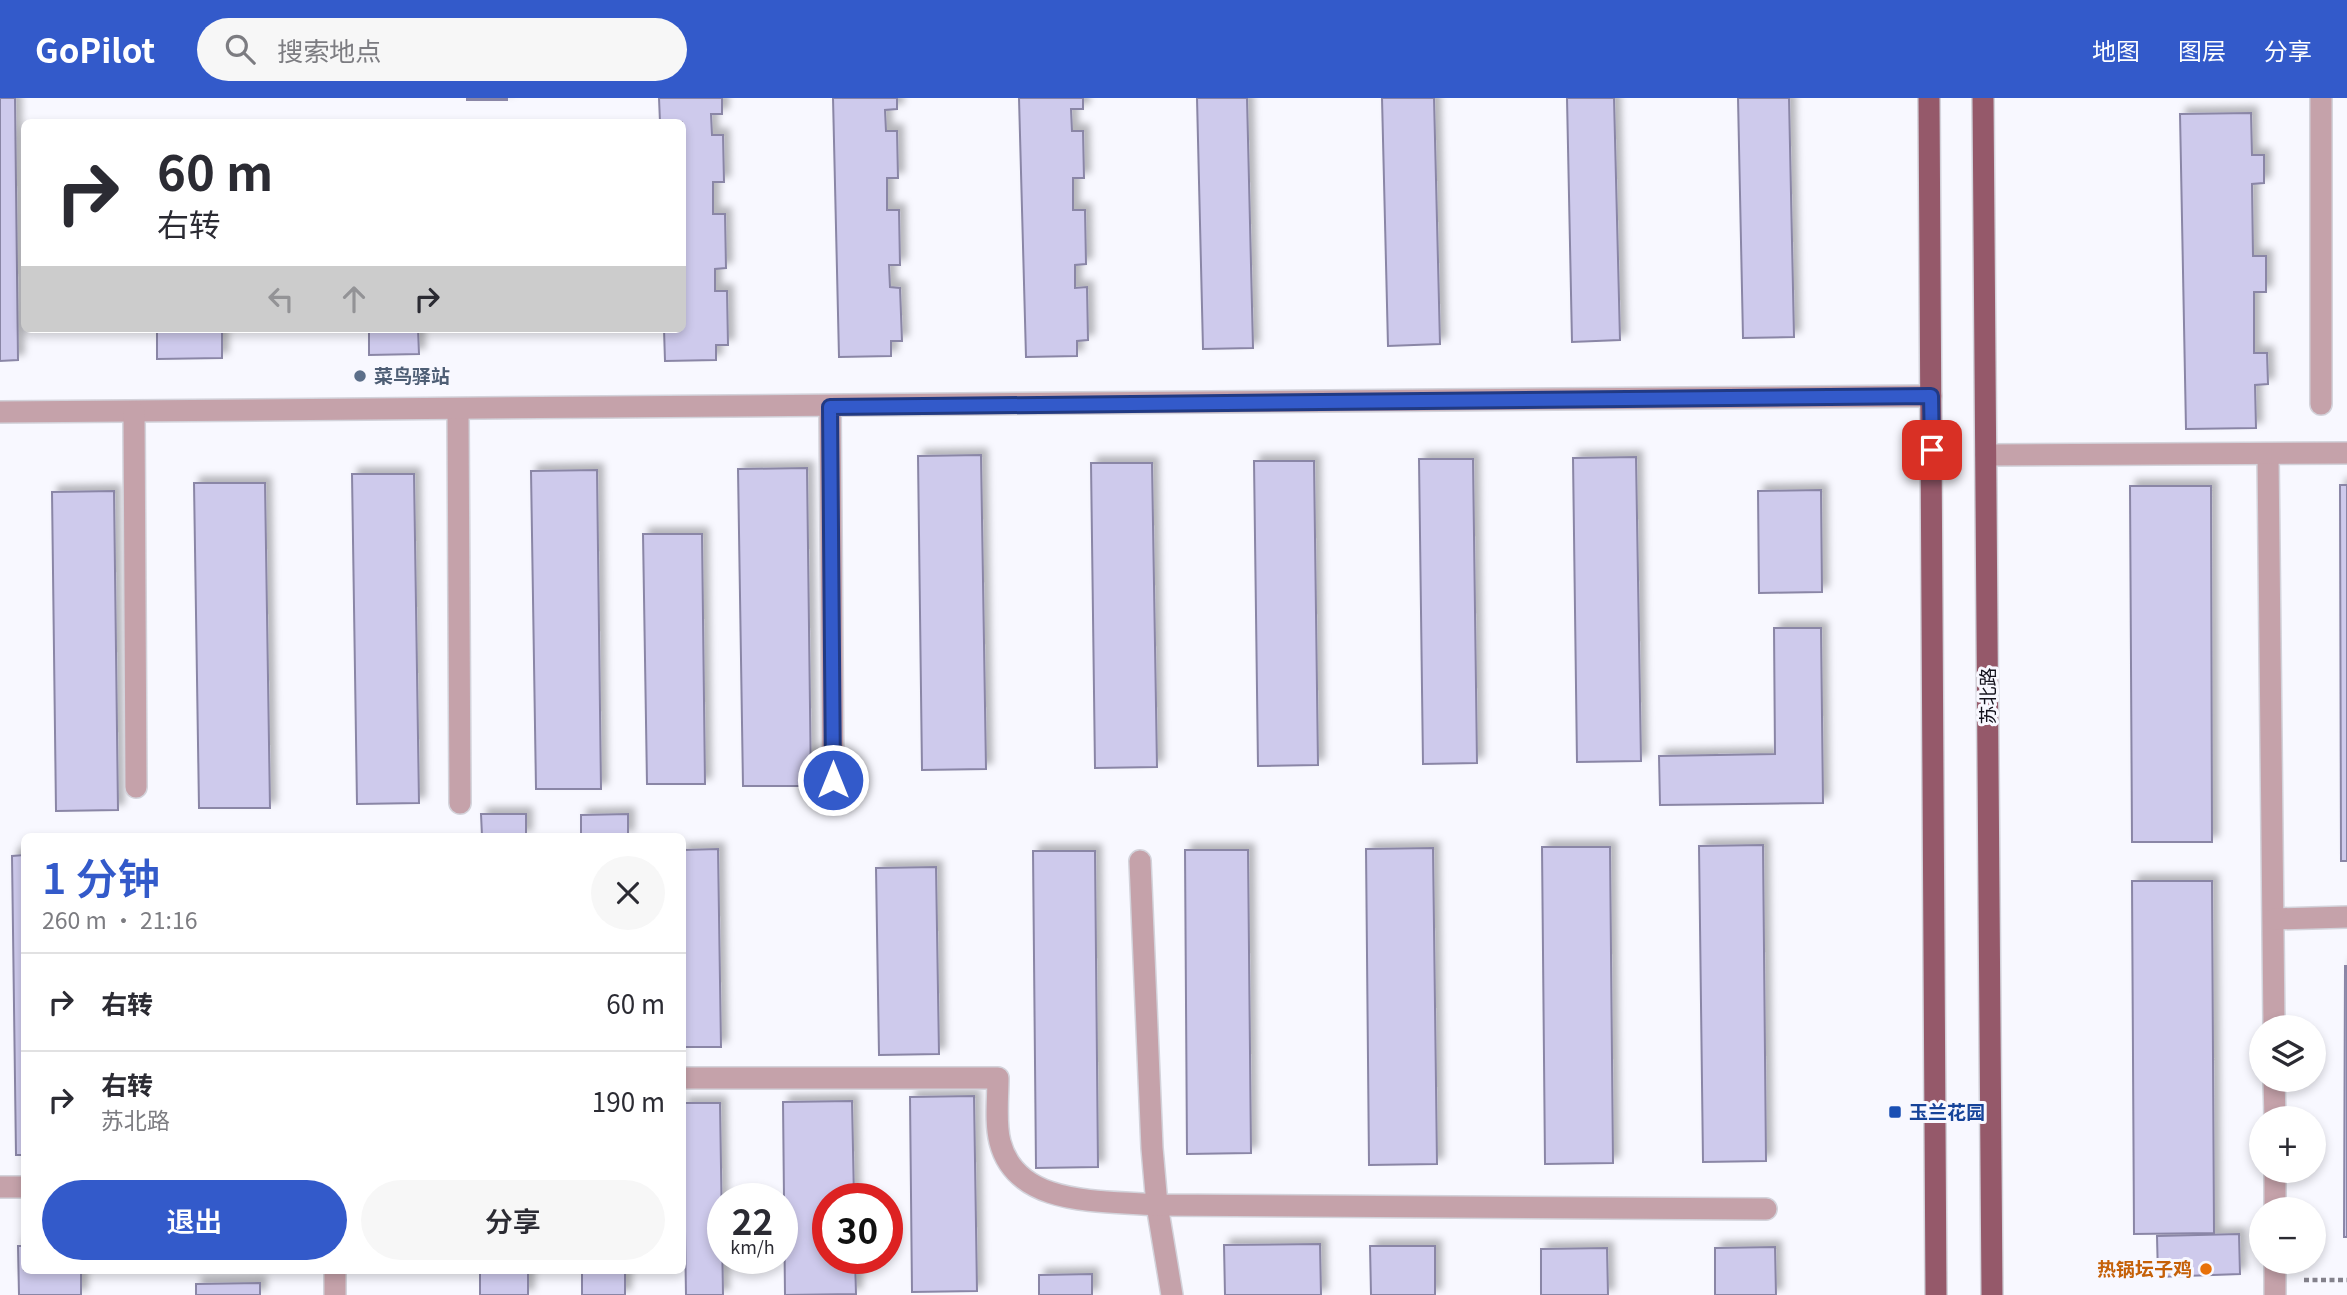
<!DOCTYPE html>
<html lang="zh">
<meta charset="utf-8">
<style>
body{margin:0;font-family:Georgia,"Noto Sans SC",serif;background:#f7f7f7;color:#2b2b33;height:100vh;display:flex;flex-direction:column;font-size:26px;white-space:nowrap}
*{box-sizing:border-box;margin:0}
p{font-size:23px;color:#7c7c81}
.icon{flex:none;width:38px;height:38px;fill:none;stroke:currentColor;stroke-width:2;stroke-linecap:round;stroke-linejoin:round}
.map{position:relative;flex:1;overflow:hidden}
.panel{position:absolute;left:21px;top:735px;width:665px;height:441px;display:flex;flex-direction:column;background:#fff;border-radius:10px;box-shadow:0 4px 10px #0003}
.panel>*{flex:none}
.top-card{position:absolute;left:21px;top:21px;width:665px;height:214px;border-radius:10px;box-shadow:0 4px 10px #0003;background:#fff;color:#2b2b33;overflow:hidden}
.controls{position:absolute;left:2249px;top:917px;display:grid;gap:14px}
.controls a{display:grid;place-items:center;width:77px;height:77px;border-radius:50%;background:#fff;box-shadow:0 4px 10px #0003;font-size:35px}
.speed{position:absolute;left:707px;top:1085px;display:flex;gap:14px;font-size:35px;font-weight:700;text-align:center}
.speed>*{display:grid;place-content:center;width:91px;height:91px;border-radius:50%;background:#fff;box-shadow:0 4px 10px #0003;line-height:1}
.speed small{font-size:18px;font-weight:400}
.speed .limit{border:10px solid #d22;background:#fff;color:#111}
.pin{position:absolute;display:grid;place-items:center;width:60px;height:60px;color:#fff;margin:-30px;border-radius:14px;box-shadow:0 4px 10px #0006}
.me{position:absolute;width:77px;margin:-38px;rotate:0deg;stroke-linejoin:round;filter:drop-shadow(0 0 5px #0008)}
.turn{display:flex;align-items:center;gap:24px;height:147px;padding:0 21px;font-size:32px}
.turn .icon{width:91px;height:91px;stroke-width:2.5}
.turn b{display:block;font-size:49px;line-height:60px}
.lanes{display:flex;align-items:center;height:66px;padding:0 21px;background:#0003;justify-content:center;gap:35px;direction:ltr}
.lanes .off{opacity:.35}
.round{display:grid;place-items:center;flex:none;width:74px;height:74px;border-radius:37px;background:#f7f7f7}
.head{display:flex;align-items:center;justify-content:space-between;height:119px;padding:0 21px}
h1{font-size:42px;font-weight:600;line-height:52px;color:#335aca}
.primary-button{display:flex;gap:14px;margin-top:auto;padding:14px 21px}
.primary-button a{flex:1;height:80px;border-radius:42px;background:#335aca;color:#fff;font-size:28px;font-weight:600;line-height:80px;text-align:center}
.primary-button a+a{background:#f7f7f7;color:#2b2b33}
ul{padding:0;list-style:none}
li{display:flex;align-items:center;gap:21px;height:98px;padding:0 21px;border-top:2px solid #e1e1e2}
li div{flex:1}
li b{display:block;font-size:26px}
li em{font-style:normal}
header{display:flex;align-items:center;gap:42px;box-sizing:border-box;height:98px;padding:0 35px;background:#335aca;color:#fff}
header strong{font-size:33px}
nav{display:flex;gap:38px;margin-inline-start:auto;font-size:24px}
.search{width:490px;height:63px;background:#f7f7f7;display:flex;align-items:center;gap:18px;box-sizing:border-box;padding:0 24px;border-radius:38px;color:#7c7c81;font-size:26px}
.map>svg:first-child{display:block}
.building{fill:#cecaec;stroke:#8a86a6;stroke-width:2;filter:url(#shadow)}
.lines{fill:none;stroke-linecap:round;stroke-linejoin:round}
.minor-casing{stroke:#d3d3db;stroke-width:24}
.major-casing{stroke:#d3d3db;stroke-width:24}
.path{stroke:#83818b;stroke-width:4.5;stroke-dasharray:5 3.5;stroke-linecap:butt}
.minor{stroke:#c5a2aa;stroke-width:21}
.major{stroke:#95596a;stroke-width:21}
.route-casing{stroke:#213a83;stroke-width:18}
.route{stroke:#335aca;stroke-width:12}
.service-dot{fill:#5c6f8a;stroke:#f8f8ff;stroke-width:2.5}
.transit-dot{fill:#1a4fb4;stroke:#f8f8ff;stroke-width:2.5}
.food-dot{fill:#e8710a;stroke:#f8f8ff;stroke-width:2.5}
.labels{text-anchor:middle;stroke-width:6;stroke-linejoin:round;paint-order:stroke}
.service-label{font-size:19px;font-weight:bold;fill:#4e5e75;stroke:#f8f8ff;text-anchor:start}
.street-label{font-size:19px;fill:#13111c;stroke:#f8f8ff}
.transit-label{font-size:19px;font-weight:bold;fill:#164399;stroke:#f8f8ff;text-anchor:start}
.food-label{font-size:19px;font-weight:bold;fill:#c56008;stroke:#f8f8ff;text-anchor:end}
</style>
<header>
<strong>GoPilot</strong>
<div class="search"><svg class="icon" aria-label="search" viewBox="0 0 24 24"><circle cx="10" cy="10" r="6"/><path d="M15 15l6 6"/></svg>搜索地点</div>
<nav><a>地图</a><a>图层</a><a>分享</a></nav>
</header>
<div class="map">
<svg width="2347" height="1197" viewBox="0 0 2347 1197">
<defs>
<filter id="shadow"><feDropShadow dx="6" dy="-6" stdDeviation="3.5" flood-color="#0004"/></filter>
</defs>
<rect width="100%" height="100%" fill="#f8f8ff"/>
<g class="building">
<path d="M0 0H15L18 262 0 263Z"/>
<rect x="467" y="0" width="40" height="2"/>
<path d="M659 0H722V16H711L712 37H723L724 84H713V116H725L726 170 715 171V193H727L728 247H716V262L665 263 664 231H682V24H660Z"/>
<path d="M833 0H897V11L885 12 886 33H897L898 80H887V112H899L900 167H889L890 189 900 190 902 243H891V258L839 259Z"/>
<path d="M1019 0H1083V11H1071L1072 33H1083L1084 80H1073V112H1085L1086 166 1075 167V190L1087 189 1088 242 1077 243V258L1026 259Z"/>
<path d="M1197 0H1247L1253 250 1203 251Z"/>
<path d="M1382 0H1434L1440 246 1388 248Z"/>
<path d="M1567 0H1614L1620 242 1572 244Z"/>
<path d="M1738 0H1789L1794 239 1743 240Z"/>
<path d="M2251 15 2252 57H2264V85L2252 86 2253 158H2266V194H2254V255H2267L2268 286 2255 287 2256 330 2186 331 2180 16Z"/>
<path d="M157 231H222V260L157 261Z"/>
<path d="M369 231H418L419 256 369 257Z"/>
<path d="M981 357 986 671 922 672 918 358Z"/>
<path d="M1636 359 1641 663 1577 664 1573 360Z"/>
<path d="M1419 361H1473L1477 665 1423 666Z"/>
<path d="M1254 363H1314L1318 667 1258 668Z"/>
<path d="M1091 365H1152L1157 669 1095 670Z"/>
<path d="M807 370 811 688H743L738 371Z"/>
<path d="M597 372 601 691H536L531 373Z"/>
<path d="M352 376H414L419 705 357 706Z"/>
<path d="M194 385H265L270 710H199Z"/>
<path d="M2340 387H2347V763H2341Z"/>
<path d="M2130 388H2211L2212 744H2132Z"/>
<path d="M1821 392 1822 494 1759 495 1758 393Z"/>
<path d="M114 393 118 712 56 713 52 394Z"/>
<path d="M643 436H702L705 686H647Z"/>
<path d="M1774 530H1821L1823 705 1660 707 1659 658 1775 656Z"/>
<path d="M481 716H526V738H482Z"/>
<path d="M628 716V738H581V717Z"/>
<path d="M1763 747 1766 1063 1703 1064 1699 748Z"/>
<path d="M1542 749H1610L1613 1065 1545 1066Z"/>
<path d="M1433 750 1437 1066 1369 1067 1366 751Z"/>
<path d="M718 751 721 949H682V752Z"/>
<path d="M1185 752H1248L1251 1055 1187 1056Z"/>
<path d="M1033 753H1095L1098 1069 1036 1070Z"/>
<path d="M24 757V1057H16L12 758Z"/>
<path d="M936 769 939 956 879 957 876 770Z"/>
<path d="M2132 783H2212L2214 1135 2134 1136Z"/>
<path d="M2345 868H2347V1139H2344Z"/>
<path d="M974 998 977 1193 912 1194 910 999Z"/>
<path d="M852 1003 854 1101H828V1160H855L856 1196 785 1197 783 1004Z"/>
<path d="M683 1005H720L723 1197H686Z"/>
<path d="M2239 1136 2240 1176 2158 1179 2157 1138Z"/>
<path d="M1320 1146 1321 1197H1225L1224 1147Z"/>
<path d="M18 1148H24V1172H81V1197H19Z"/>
<path d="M1370 1148H1435V1197H1371Z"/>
<path d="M1775 1149 1776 1197H1715V1150Z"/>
<path d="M1607 1150 1608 1197H1541V1151Z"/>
<rect x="480" y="1172" width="48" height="25"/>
<rect x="582" y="1172" width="43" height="25"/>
<path d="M1092 1176V1197H1039V1177Z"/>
<path d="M260 1185V1197H196V1186Z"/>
</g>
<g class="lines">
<defs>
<g id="minor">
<path d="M2321 306V0"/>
<path d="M830 308 833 682"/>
<path d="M458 313 460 705"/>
<path d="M0 314 1931 298"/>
<path d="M134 314 136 689"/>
<path d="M2268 356 2274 929"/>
<path d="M1986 357 2347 355"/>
<path d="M1140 763 1152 1050 1157 1107 1172 1197"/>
<path d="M2274 821 2347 819"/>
<path d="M682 980H998C998 1000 995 1025 1000 1044 1017 1110 1103 1102 1157 1107L1766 1111"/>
<path d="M2274 982 2275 1020"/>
<path d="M2275 1073V1111"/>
<path d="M0 1089H24"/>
<path d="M2275 1164V1197"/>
<path d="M335 1172V1197"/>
</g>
<g id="major">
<path d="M1929 0 1936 1197"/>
<path d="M1983 0 1992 1197"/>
</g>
</defs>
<use href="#minor" class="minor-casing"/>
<use href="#major" class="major-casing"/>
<path class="path" d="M2304 1182H2347"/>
<use href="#minor" class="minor"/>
<use href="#major" class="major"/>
</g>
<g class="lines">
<defs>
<path id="route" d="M833 682 830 309 1931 298 1932 352"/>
</defs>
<use href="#route" class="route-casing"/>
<use href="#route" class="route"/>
</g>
<circle class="service-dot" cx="360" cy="278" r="7"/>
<rect class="transit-dot" x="1888" y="1007" width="14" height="14" rx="3.5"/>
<circle class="food-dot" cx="2206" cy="1171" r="7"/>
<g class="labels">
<g class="service-label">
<text x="374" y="285">菜鸟驿站</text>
</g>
<g class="street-label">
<text transform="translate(1988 598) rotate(-90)" y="7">苏北路</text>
</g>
<g class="transit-label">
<text x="1909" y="1021">玉兰花园</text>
</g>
<g class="food-label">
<text x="2192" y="1178">热锅坛子鸡</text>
</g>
</g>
</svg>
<div class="controls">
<a><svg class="icon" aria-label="layers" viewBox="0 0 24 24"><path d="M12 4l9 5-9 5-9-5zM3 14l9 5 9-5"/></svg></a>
<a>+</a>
<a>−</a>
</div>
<div class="speed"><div>22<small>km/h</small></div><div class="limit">30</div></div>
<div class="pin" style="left:1932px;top:352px;background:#d93025"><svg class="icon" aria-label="arrive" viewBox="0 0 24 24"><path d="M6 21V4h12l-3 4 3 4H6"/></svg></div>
<svg class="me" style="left:833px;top:682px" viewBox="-20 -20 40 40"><circle r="17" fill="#335aca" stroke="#fff" stroke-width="3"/><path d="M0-11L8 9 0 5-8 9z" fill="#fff"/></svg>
<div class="top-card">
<div class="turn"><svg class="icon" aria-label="right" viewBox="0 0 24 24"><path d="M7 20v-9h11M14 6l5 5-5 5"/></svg><div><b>60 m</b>右转</div></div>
<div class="lanes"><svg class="icon off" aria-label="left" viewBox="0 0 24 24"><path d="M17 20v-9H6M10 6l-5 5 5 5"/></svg><svg class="icon off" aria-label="ahead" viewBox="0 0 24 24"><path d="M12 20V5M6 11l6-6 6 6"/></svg><svg class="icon" aria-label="right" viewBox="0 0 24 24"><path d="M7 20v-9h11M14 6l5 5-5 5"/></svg></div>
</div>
<section class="panel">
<div class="head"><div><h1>1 分钟</h1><p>260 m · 21:16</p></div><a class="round"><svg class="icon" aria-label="close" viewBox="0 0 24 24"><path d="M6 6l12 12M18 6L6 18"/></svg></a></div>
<ul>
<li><svg class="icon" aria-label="right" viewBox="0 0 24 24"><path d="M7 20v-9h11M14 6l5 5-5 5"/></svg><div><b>右转</b></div><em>60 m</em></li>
<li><svg class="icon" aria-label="right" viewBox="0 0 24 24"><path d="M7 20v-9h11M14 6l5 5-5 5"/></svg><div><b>右转</b><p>苏北路</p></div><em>190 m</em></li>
</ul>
<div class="primary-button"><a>退出</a><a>分享</a></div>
</section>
</div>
